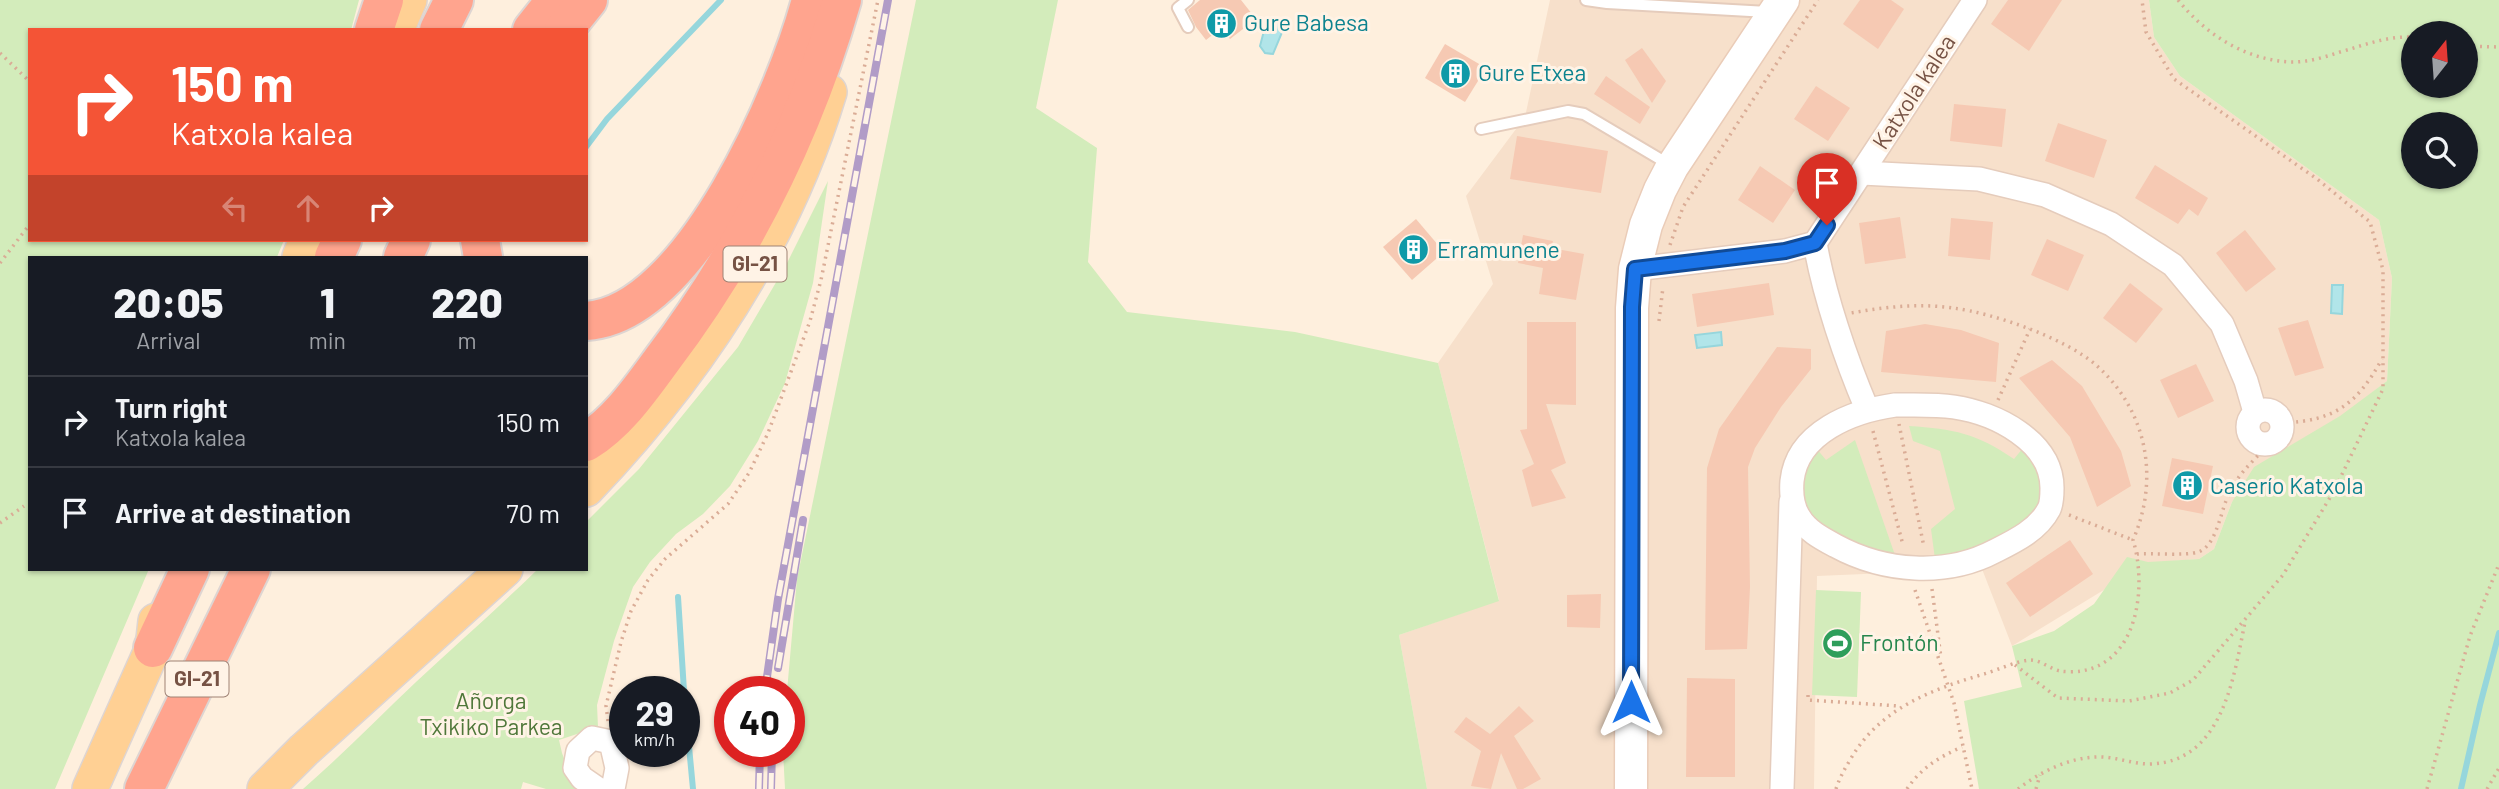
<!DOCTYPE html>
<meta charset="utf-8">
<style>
body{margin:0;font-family:Barlow,sans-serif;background:#242831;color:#f1f3f6;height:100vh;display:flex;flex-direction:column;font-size:26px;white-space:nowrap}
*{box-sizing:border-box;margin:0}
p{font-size:23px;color:#9ea1a6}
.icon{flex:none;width:38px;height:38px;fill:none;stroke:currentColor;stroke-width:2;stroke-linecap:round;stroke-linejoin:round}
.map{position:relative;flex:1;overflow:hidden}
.panel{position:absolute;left:28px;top:256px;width:560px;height:315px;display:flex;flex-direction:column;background:#171b24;border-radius:0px;box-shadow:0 2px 5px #0004}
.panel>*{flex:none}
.top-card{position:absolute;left:28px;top:28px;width:560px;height:214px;border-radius:0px;box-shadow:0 2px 5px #0004;background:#f45436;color:#fff;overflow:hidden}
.needle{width:46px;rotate:17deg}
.tools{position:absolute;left:2401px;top:21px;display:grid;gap:14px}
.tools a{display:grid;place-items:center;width:77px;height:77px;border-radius:50%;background:#171b24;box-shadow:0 2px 5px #0004;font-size:35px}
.speed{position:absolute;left:609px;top:676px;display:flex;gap:14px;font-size:35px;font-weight:700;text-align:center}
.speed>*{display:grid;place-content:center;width:91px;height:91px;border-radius:50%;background:#171b24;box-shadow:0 2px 5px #0004;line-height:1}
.speed small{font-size:18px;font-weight:400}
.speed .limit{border:10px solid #d22;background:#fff;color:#111}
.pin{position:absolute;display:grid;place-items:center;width:60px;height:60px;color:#fff;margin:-72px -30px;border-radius:50% 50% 50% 0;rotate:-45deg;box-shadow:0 0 7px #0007}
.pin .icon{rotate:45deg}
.me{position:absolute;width:77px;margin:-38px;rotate:0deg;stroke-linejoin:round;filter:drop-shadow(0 0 5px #0008)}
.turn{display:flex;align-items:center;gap:24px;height:147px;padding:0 28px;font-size:32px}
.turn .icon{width:91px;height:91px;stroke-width:2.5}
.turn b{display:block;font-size:49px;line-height:60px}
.lanes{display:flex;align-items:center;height:66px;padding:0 28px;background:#0003;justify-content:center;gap:35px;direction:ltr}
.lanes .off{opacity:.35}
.eta{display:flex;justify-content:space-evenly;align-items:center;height:119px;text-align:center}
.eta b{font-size:42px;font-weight:800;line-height:49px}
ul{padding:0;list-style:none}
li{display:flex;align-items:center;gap:21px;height:91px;padding:0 28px;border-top:2px solid #363941}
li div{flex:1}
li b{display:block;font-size:26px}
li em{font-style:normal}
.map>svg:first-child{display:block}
.residential{fill:#f7e0cb}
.green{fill:#d3ecbb;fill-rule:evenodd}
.water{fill:#b1e5e9;stroke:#96d6dc;stroke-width:2}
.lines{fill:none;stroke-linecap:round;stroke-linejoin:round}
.stream{stroke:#96d6dc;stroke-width:6}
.building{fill:#f6c9b3}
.lane-casing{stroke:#e5ccbc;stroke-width:14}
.street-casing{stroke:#e5ccbc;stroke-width:26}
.secondary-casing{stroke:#eaccb8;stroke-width:35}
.primary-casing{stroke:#ded5d2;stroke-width:38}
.highway-casing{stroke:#ded5d2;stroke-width:42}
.path{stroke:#daac96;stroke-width:3.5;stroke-dasharray:2 5;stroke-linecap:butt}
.lane{stroke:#fff;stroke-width:10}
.street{stroke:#fff;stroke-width:23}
.secondary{stroke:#fff;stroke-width:32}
.primary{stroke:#ffd094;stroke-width:35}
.highway{stroke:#ffa48e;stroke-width:38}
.rail-casing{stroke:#b19cc7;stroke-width:8}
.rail{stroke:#fff3e6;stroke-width:5;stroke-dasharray:16;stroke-linecap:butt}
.route-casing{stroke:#114b97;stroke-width:18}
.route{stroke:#1a73e8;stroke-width:12}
.labels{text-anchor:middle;stroke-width:6;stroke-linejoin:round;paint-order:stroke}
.shield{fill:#fff3e6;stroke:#9f8275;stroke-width:2}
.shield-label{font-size:21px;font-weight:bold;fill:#765244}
.culture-label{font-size:23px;fill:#0d838f;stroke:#fff3e6;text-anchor:start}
.street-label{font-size:23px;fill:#765244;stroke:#fff3e6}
.leisure-label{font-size:23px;fill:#27864d;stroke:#fff3e6;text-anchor:start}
.park-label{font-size:23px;fill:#4f7739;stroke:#fff3e6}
</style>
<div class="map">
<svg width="2499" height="789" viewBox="0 0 2499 789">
<rect width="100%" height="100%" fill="#feefdd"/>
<path class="residential" d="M1550 0H2149L2154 37 2180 76 2379 220 2392 278 2387 381 2232 502 2214 549 2199 559 2148 563 2012 646 1982 569 1817 576 1814 789H1427L1399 635 1499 600 1438 363 1493 284 1466 196 1525 117Z"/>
<g class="green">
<path d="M0 0H359L351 30H30V240H284L277 257H30V569H149L55 789H0Z"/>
<path d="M916 0H1058L1036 108 1097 148 1088 262 1127 312 1295 332 1438 363 1499 601 1399 635 1427 789H785L783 751H789V691H787L797 579Z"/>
<path d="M2149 0H2499V789H1979L1964 701 2022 687 2012 646 2054 631 2094 604 2127 557 2148 562 2199 559 2214 549 2232 502 2254 467 2340 416 2387 381 2392 278 2379 220 2180 76 2154 37ZM2413 33H2466V86H2413ZM2413 124H2466V177H2413Z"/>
<path d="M828 181 813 283 785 383 758 441 730 486 703 514 676 534 650 562 633 587 614 641 597 705 598 727 559 740 562 753 575 789H546L523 782 521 789H303C342 755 378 718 416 682 457 644 498 608 538 569H586V522L639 469 738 347 785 267Z"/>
<path d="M1909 426C1954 429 1976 433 2014 459L2023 448 2036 464 2042 479 2041 499 2031 518 1971 554 1935 559 1931 529 1955 509 1940 451 1913 441Z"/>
<path d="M1855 440 1896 558 1875 555 1813 521 1801 502 1805 462 1816 448 1826 460Z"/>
<path d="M1816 590 1861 592 1857 697 1812 695Z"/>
</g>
<g class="water">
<path d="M1273 21 1281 24 1283 30 1273 54 1265 53 1260 46 1266 23Z"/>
<path d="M2332 285H2343L2342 314 2331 313Z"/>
<path d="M1721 332 1722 345 1697 348 1695 335Z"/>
</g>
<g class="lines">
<g class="stream">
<path d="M586 147 607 119 721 0"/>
<path d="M678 597 684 691"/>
<path d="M684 693 693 789"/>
<path d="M2461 789 2480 705 2499 633"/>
</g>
</g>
<g class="building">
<path d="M1200 0H1241L1256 19 1230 39 1221 28 1206 40 1196 27 1188 10Z"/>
<path d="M1860 0H1891L1904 9 1878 49 1843 24Z"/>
<path d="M2008 0H2062L2029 51 1991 24Z"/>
<path d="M1445 44 1486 68 1465 102 1425 78Z"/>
<path d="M1642 48 1666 81 1652 103 1625 60Z"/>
<path d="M1606 76 1650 107 1640 124 1594 94Z"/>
<path d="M1816 86 1850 108 1828 141 1794 119Z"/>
<path d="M1954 104 2006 109 2002 147 1950 141Z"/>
<path d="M2058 123 2107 140 2094 178 2045 161Z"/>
<path d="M1517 136 1608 151 1601 193 1510 179Z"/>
<path d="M2155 165 2208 198 2198 216 2189 209 2178 224 2135 198Z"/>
<path d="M1760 166 1795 190 1773 223 1738 200Z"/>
<path d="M1900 217 1906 258 1865 264 1859 223Z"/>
<path d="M1951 218 1993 222 1990 260 1948 256Z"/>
<path d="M1416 219 1444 252 1412 280 1383 247Z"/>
<path d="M2245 230 2276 269 2246 292 2216 253Z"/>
<path d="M1523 235 1553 241 1551 248 1584 254 1576 300 1539 294 1543 268 1518 263Z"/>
<path d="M2047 239 2084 255 2068 291 2031 275Z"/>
<path d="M1769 283 1774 315 1697 327 1692 294Z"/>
<path d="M2130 283 2163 309 2136 343 2103 318Z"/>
<path d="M2308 320 2324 368 2295 376 2278 328Z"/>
<path d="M1527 322H1576V405L1546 404 1566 463 1551 470 1566 498 1532 507 1522 470 1534 464 1520 430 1527 429Z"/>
<path d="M1925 324 1961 330 1999 343 1996 382 1881 372 1886 331Z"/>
<path d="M1777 347 1811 349V369L1781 407 1755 448 1748 467 1750 587 1747 649 1705 650 1707 468 1719 429Z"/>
<path d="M2052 360 2082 386 2121 451 2131 486 2097 507 2070 437 2019 378Z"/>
<path d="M2196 364 2214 401 2178 418 2160 380Z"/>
<path d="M2172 458 2213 466 2203 514 2162 506Z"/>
<path d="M2070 540 2093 574 2030 617 2006 583Z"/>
<path d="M1601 594 1600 628 1567 627V595Z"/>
<path d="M1687 678 1735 679V777H1686Z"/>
<path d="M1519 706 1534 721 1514 736 1541 779 1523 789H1517L1501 753 1491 789 1471 786 1481 751 1454 732 1466 717 1490 734Z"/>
</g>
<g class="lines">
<defs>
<g id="lane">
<path d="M1188 0 1178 8 1188 27"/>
<path d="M1586 0 1607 3 1768 12"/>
<path d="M1481 129 1568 111 1584 114 1670 165"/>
</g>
<g id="street">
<path d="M1862 173 1979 179 2045 195 2111 224 2173 265 2222 324 2246 381 2255 412"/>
<path d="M1815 243C1824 295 1846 360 1867 409"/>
<path d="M1635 269 1785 251 1815 243 1975 0"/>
<path d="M1895 405C1914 405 1935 404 1954 407 1995 413 2052 441 2052 488 2052 495 2052 503 2049 509 2038 530 2015 541 1995 551 1946 577 1884 572 1836 546 1823 539 1807 531 1799 517 1792 506 1791 493 1792 481 1797 432 1853 411 1895 405Z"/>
<circle cx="2265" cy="427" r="17"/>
<path d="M598 789 582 778 575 768 578 751 592 738 611 742 617 768 613 789"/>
<path d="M1782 789 1791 502"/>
</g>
<path id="secondary" d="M1631 789 1632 308 1635 269 1646 225 1660 190 1672 167 1783 0"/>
<g id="primary">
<path d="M396 30 409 0"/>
<path d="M300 257 307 240"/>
<path d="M586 489C695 375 783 244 829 92"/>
<path d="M90 789 153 648 156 621"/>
<path d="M265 789 304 750 505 569"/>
</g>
<g id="highway">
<path d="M374 30 384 0"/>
<path d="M439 30 454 0"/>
<path d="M532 30 556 0"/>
<path d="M564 30 588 0"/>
<path d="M480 240 483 257"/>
<path d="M334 257 342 240"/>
<path d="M403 257 411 240"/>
<path d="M586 321C692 315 788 88 811 0"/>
<path d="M586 442C618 422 640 390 662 360 744 252 804 131 842 0"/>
<path d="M153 648 190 569"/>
<path d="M144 789 251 569"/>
</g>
</defs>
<use href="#lane" class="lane-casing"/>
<use href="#street" class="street-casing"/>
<use href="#secondary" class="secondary-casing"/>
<use href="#primary" class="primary-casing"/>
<use href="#highway" class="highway-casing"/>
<g class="path">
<path d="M2178 0C2206 35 2247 61 2293 62 2309 62 2325 57 2340 52 2365 45 2386 36 2413 37"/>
<path d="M2466 46 2499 47"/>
<path d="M0 53 30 82"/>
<path d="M1670 245 1683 207 1818 0"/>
<path d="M0 263 30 224"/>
<path d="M1659 321 1663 287"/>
<path d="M1998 400 2030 329"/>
<path d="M2282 423C2335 421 2357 404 2382 359"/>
<path d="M1899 424 1924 547"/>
<path d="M1873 431 1903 545"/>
<path d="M2069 515 2133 540"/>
<path d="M0 523 24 506"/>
<path d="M2137 554C2152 553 2185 556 2198 552 2215 547 2220 516 2226 501 2237 473 2250 466 2268 444"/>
<path d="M1932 589 1941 658"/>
<path d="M1915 590 1954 703 1972 789"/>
<path d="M2015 665 2058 698 2129 701 2170 693 2193 680 2283 575 2334 491 2383 389V270L2370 222 2317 179 2174 79 2146 32 2142 0"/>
<path d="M1808 695V700L1899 706"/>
<path d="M608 721 606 706 621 642 631 611 648 580 665 559 728 504 749 473 768 433 810 321 821 280 878 0"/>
<path d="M1836 789C1839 779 1844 770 1850 760 1879 709 1930 690 1984 674 1998 670 2016 661 2030 660 2041 660 2050 669 2060 671 2066 672 2075 672 2081 671 2139 662 2147 585 2133 540 2160 478 2147 410 2096 365 2065 338 1993 313 1953 308 1919 303 1885 307 1851 313"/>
<path d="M1907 789C1921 768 1939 757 1962 747"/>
<path d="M2018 789C2040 772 2068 758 2096 757 2114 756 2132 764 2149 764 2223 763 2234 676 2245 622"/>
<path d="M2036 789 2040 775"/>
<path d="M2427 789 2470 636 2499 564"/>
<path d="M2487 789 2499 768"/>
</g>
<use href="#lane" class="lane"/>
<use href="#street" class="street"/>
<use href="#secondary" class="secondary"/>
<use href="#primary" class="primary"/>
<use href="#highway" class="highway"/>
<defs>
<g id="rail">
<path d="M778 668 803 520"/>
<path d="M765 691 778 599 888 0"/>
<path d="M759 789 760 751"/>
<path d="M771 789 772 751"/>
</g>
</defs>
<use href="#rail" class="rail-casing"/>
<use href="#rail" class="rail"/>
</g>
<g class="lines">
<defs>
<path id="route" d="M1631 702 1632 307 1635 269 1785 251 1815 243 1827 225"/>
</defs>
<use href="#route" class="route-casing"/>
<use href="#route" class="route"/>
</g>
<defs>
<symbol id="building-disc" viewBox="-11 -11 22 22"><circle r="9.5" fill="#0f9aa8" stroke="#fff3e6"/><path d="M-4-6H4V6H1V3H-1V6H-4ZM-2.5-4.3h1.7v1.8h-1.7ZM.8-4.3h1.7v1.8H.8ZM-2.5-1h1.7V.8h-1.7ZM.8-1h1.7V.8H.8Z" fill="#fff"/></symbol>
<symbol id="stadium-disc" viewBox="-11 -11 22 22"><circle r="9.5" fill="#2e9e5b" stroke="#fff3e6"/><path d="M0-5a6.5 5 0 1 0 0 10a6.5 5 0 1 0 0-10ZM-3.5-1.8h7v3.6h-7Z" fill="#fff"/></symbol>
</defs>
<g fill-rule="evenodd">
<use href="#building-disc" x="1204" y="6" width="35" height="35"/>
<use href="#building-disc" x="1438" y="56" width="35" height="35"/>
<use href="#building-disc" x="1396" y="232" width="35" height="35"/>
<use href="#building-disc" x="2170" y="468" width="35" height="35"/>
<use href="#stadium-disc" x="1820" y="626" width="35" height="35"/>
</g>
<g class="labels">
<g class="shield">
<rect x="723.5" y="246.5" width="63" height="35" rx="5"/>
<rect x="165.5" y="661.5" width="63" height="35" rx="5"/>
</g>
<g class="shield-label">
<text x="755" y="271">GI-21</text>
<text x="197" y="686">GI-21</text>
</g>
<g class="culture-label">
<text x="1244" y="31">Gure Babesa</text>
<text x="1478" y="81">Gure Etxea</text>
<text x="1437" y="258">Erramunene</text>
<text x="2210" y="494">Caserío Katxola</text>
</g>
<g class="street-label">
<text transform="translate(1914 92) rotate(-57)" y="8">Katxola kalea</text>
</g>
<g class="leisure-label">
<text x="1860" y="651">Frontón</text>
</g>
<g class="park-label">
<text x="491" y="709">Añorga<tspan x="491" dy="26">Txikiko Parkea</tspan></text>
</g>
</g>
</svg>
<div class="tools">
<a><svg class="needle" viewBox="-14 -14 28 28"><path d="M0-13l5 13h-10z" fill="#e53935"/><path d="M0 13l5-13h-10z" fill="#9ea1a6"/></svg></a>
<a><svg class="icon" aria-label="search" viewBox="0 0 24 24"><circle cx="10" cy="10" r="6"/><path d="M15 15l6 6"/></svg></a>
</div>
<div class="speed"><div>29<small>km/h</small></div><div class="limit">40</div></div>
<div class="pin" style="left:1827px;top:225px;background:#d93025"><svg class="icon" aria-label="arrive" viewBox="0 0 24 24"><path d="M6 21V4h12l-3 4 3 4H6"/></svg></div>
<svg class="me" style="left:1631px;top:702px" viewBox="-20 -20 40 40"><path d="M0-17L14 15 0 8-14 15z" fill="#1a73e8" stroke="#fff" stroke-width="4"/></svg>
<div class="top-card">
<div class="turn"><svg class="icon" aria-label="right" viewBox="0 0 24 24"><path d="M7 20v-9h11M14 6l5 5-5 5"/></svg><div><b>150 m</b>Katxola kalea</div></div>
<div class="lanes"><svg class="icon off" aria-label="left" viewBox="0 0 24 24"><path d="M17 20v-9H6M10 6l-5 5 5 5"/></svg><svg class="icon off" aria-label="ahead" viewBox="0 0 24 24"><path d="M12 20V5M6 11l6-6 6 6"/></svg><svg class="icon" aria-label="right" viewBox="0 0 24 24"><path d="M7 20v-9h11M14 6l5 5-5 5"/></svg></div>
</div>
<section class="panel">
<div class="eta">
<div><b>20:05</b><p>Arrival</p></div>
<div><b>1</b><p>min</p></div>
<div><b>220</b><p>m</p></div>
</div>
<ul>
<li><svg class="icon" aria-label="right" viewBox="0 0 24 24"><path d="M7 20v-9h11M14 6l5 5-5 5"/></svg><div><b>Turn right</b><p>Katxola kalea</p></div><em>150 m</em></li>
<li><svg class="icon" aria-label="arrive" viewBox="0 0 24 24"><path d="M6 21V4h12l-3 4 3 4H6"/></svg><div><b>Arrive at destination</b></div><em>70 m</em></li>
</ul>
</section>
</div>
